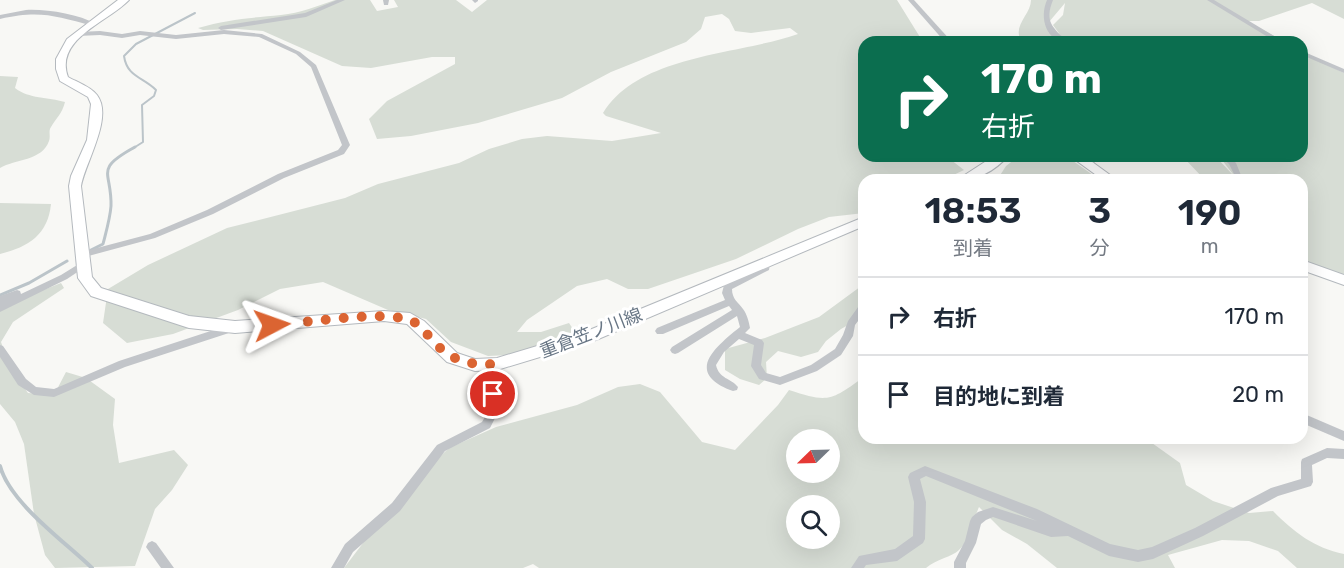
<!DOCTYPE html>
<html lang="ja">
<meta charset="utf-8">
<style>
body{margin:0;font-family:Rubik,"Noto Sans JP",sans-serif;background:#f6f6f7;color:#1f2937;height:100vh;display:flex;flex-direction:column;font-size:22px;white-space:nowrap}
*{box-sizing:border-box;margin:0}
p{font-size:20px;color:#747a83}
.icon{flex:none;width:33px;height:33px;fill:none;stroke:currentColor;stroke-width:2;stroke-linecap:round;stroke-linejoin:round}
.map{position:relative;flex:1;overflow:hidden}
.side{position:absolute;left:858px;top:174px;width:450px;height:270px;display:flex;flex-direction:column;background:#fff;border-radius:18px;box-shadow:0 6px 24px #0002}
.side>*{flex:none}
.banner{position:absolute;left:858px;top:36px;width:450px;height:126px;border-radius:18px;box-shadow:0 6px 24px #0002;background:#0b6e4f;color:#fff;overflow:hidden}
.needle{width:39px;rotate:247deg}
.controls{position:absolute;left:786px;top:429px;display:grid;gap:12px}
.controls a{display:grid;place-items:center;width:54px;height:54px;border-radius:50%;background:#fff;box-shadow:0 6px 24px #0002;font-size:30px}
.pin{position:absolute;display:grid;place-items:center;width:51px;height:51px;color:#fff;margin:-26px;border:3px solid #fff;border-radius:50%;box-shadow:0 2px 6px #0007}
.me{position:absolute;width:66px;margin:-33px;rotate:86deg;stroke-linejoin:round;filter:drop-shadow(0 0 4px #0008)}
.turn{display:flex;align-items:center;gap:21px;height:126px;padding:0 24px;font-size:27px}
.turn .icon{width:78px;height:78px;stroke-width:2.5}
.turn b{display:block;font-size:42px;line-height:51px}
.eta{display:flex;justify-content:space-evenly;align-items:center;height:102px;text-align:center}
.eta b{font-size:36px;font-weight:600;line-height:42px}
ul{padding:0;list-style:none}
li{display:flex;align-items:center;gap:18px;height:78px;padding:0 24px;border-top:2px solid #e0e1e3}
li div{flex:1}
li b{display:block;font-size:22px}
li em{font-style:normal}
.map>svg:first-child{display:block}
.green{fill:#d7ddd5;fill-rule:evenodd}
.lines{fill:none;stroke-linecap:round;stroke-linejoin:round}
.stream-far2{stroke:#bbc4c9;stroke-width:2}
.stream-far1{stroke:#bbc4c9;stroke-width:3}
.stream{stroke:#bbc4c9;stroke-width:4}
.secondary-casing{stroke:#b4b9be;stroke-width:2}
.street{fill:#c2c5c9;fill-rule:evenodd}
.secondary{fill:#fff;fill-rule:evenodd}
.route{stroke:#db6432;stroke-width:10;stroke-dasharray:0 18}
.labels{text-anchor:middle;stroke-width:6;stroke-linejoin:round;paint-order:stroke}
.street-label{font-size:18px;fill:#687685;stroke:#fff}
</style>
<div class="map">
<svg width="1344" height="568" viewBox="0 0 1344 568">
<rect width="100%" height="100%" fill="#f8f8f5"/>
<g class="green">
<path d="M335 0H370L377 11 398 7 394 0H456L472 12 487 0H897L923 42H864V156H946L964 170 943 180H864V213L829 217 798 229 736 259 648 289H628L607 279 577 286 527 320 517 332H541L569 323 577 335 532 354 488 356 451 342 426 319 388 310 323 282 280 289 238 310 173 334 127 343 103 323 108 289 148 265 227 228 345 198 378 184 459 163 489 149 522 139 547 136 612 141 661 133 606 116 603 113C639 54 739 55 798 34L790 28 751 33 735 31 729 19 722 14 705 17 701 29 686 42 611 72 562 98 478 123 411 136 377 139 369 119 387 101 455 64V57H432L371 68 342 66 263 31 237 29 203 30 198 28C228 19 251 18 281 15 300 13 318 6 335 0Z"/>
<path d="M1031 0H1344V19L1312 3 1259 21H1247L1285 42H1070L1061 36 1053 25 1063 15 1065 3 1049 22 1065 42H1022C1011 26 1031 15 1031 0Z"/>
<path d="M1302 52 1344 73V278L1302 259V180H1205L1182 156H1215L1235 177 1219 156H1302Z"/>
<path d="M0 76 18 77 15 88C29 99 48 97 65 102 62 114 57 117 51 127 48 131 51 136 49 141 42 161 15 159 0 168Z"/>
<path d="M1019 156H1066L1100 180H997L1006 166Z"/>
<path d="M0 203 51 204C48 234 29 247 0 254Z"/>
<path d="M61 283 64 288 13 322 1 342C7 361 16 377 28 393L54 395 66 372 86 378 115 399 113 425 119 463 174 450 188 465 172 490 155 509 135 566 55 568 45 555 34 514 24 444 15 422 0 404V307Z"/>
<path d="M864 284V324L857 320 841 329 826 341 818 352 801 357 778 351 766 362 767 378 759 385 740 379 725 370V349L765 338 819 317Z"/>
<path d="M864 377V438H1069L1095 444 1101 438H1145L1180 463 1186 485 1213 501 1249 513 1273 511C1294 532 1314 548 1344 554V568H1297L1278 551 1249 541 1222 540 1168 555 1175 568H1057L1027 544 1002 530 979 507C973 520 970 540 959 550 952 557 936 559 926 568H539L533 564 523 568H344L376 526 431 465 449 448 496 427 577 405 618 387 640 384 660 392 702 442 735 450 778 405 789 390C829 403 830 401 864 377ZM796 440H830V472H796ZM796 506H830V538H796Z"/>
</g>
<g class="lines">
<path class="stream-far2" d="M132 149 143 142 142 105 154 96 156 90C143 77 127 77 124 56L136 44 195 13"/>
<g class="stream-far1">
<path d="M91 250 103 244C106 232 110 219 111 206 112 171 93 170 135 147"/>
<path d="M0 295 29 283 67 261"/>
</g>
<path class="stream" d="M0 466C10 503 64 541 92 568"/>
<defs>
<g id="secondary">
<path d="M118 0H129C108 22 54 39 68 77 77 82 91 87 97 95 114 117 85 163 81 186L92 277 101 288 189 316 235 321 384 311 410 313 424 321 457 353 475 359 497 358 587 331 864 217V226L596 340 497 370 475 371 447 362 407 324 384 321 235 333 189 328 91 296 78 278 69 186 71 176 87 140 91 104 88 97 60 81 56 69V59L67 39Z"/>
<path d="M994 156H1008C995 171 977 180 957 180Z"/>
<path d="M1070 156H1084L1117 180H1103Z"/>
<path d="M1302 260 1344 275V285L1302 270Z"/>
</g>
</defs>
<use href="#secondary" class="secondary-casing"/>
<g class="street">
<path d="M337 0H345L306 17 221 30 218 28 221 26 305 13Z"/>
<path d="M383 0H389L388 5H384Z"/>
<path d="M472 0H478V1L475 3Z"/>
<path d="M908 0H914L952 42H945Z"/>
<path d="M1047 0H1053C1044 22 1053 28 1068 42 1046 42 1039 18 1047 0Z"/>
<path d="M1207 0H1214L1284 42H1276Z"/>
<path d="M26 10C47 9 78 14 96 24L93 26C55 16 40 10 0 19V15Z"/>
<path d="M224 30 262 34 300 52 316 65 350 145 344 154 284 178 213 214 155 238 81 258 78 257 77 255 78 253 150 234 207 210 278 174 338 150 342 145 311 67 296 54 259 37 224 34 176 39 140 35 122 38 100 35 78 36 75 34 78 32 100 31 122 34 140 31 176 35Z"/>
<path d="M1302 51 1344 69V73L1302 55Z"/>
<path d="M1081 156H1090L1096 161 1091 166H1085L1084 164 1087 161Z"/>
<path d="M1220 156H1229L1236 163 1243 180H1234L1236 178 1229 164Z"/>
<path d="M766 260 770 263 769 270 732 289C732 299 738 302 743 309 747 314 749 322 750 328L745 333 762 340 764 343 761 365 766 373 780 377 811 365 835 349 843 335 848 321 861 303 864 302V313L855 325 853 336 841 355 817 371 780 385 759 379 751 366 754 345 739 339 724 352 716 365C719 379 731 378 738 387L737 390 733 391C684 373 714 348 740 327L737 316 678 353 675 354 672 353 670 350 672 347 732 310 729 306 663 334H657L655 331 657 328 725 300 722 293 724 285 762 266 763 261Z"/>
<path d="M82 262 86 265 85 267 67 279 0 312V304L2 303 0 304V296L17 290 20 291 21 294 61 275Z"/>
<path d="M232 324 235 325 237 328 235 331 125 367 54 397 34 395 18 385 0 357V345L3 346 26 379 36 387 54 389 119 361Z"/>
<path d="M497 360 500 361 502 364 496 416 490 428 445 451 400 511 353 552 344 568H331L345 544 392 503 437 445 482 422 486 415 492 364 494 361Z"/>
<path d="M1302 413 1344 431V441L1302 423Z"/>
<path d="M1327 448 1344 449V459L1327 458 1312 465 1313 482 1311 486 1278 496 1203 536 1153 559 1138 562 1109 556 1068 536 1051 537 993 517 986 520 981 524 976 543 966 563V568H954V562L965 541 970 521 972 517 978 512 993 507 1037 521 926 476 920 479 926 502 925 539 923 543 897 561 866 565 864 568H851L859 556 895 549 913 536 914 502 908 477 910 473 925 466 1037 509 1110 544 1138 550 1152 547 1195 528 1271 488 1301 479V462L1302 459Z"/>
<path d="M152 541 156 543 174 568H161L146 547 148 543Z"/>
</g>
<use href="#secondary" class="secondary"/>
</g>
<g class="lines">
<path class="route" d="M272 325C308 323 373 311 406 319 420 322 425 333 434 342 451 361 472 366 497 364L493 394"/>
</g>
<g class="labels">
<g class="street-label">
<text transform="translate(591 333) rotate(-21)" y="6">重倉笠ノ川線</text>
</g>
</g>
</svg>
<div class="controls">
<a><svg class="needle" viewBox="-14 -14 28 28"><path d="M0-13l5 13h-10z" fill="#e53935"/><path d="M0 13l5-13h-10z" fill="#747a83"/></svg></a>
<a><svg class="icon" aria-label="search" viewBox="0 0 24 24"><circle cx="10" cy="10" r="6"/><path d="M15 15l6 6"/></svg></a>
</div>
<div class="pin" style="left:493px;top:394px;background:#d93025"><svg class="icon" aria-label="arrive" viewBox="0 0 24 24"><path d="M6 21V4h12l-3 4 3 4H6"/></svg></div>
<svg class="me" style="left:272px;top:325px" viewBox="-20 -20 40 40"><path d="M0-17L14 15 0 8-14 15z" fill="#db6432" stroke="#fff" stroke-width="4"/></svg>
<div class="banner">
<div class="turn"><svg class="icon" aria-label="right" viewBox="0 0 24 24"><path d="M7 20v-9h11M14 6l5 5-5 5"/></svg><div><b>170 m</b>右折</div></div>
</div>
<section class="side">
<div class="eta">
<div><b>18:53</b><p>到着</p></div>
<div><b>3</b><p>分</p></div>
<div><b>190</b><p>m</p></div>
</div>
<ul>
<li><svg class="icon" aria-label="right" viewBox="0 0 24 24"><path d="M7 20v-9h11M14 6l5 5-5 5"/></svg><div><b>右折</b></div><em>170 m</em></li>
<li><svg class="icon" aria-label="arrive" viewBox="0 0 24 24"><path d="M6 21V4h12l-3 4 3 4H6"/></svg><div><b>目的地に到着</b></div><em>20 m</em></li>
</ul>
</section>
</div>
